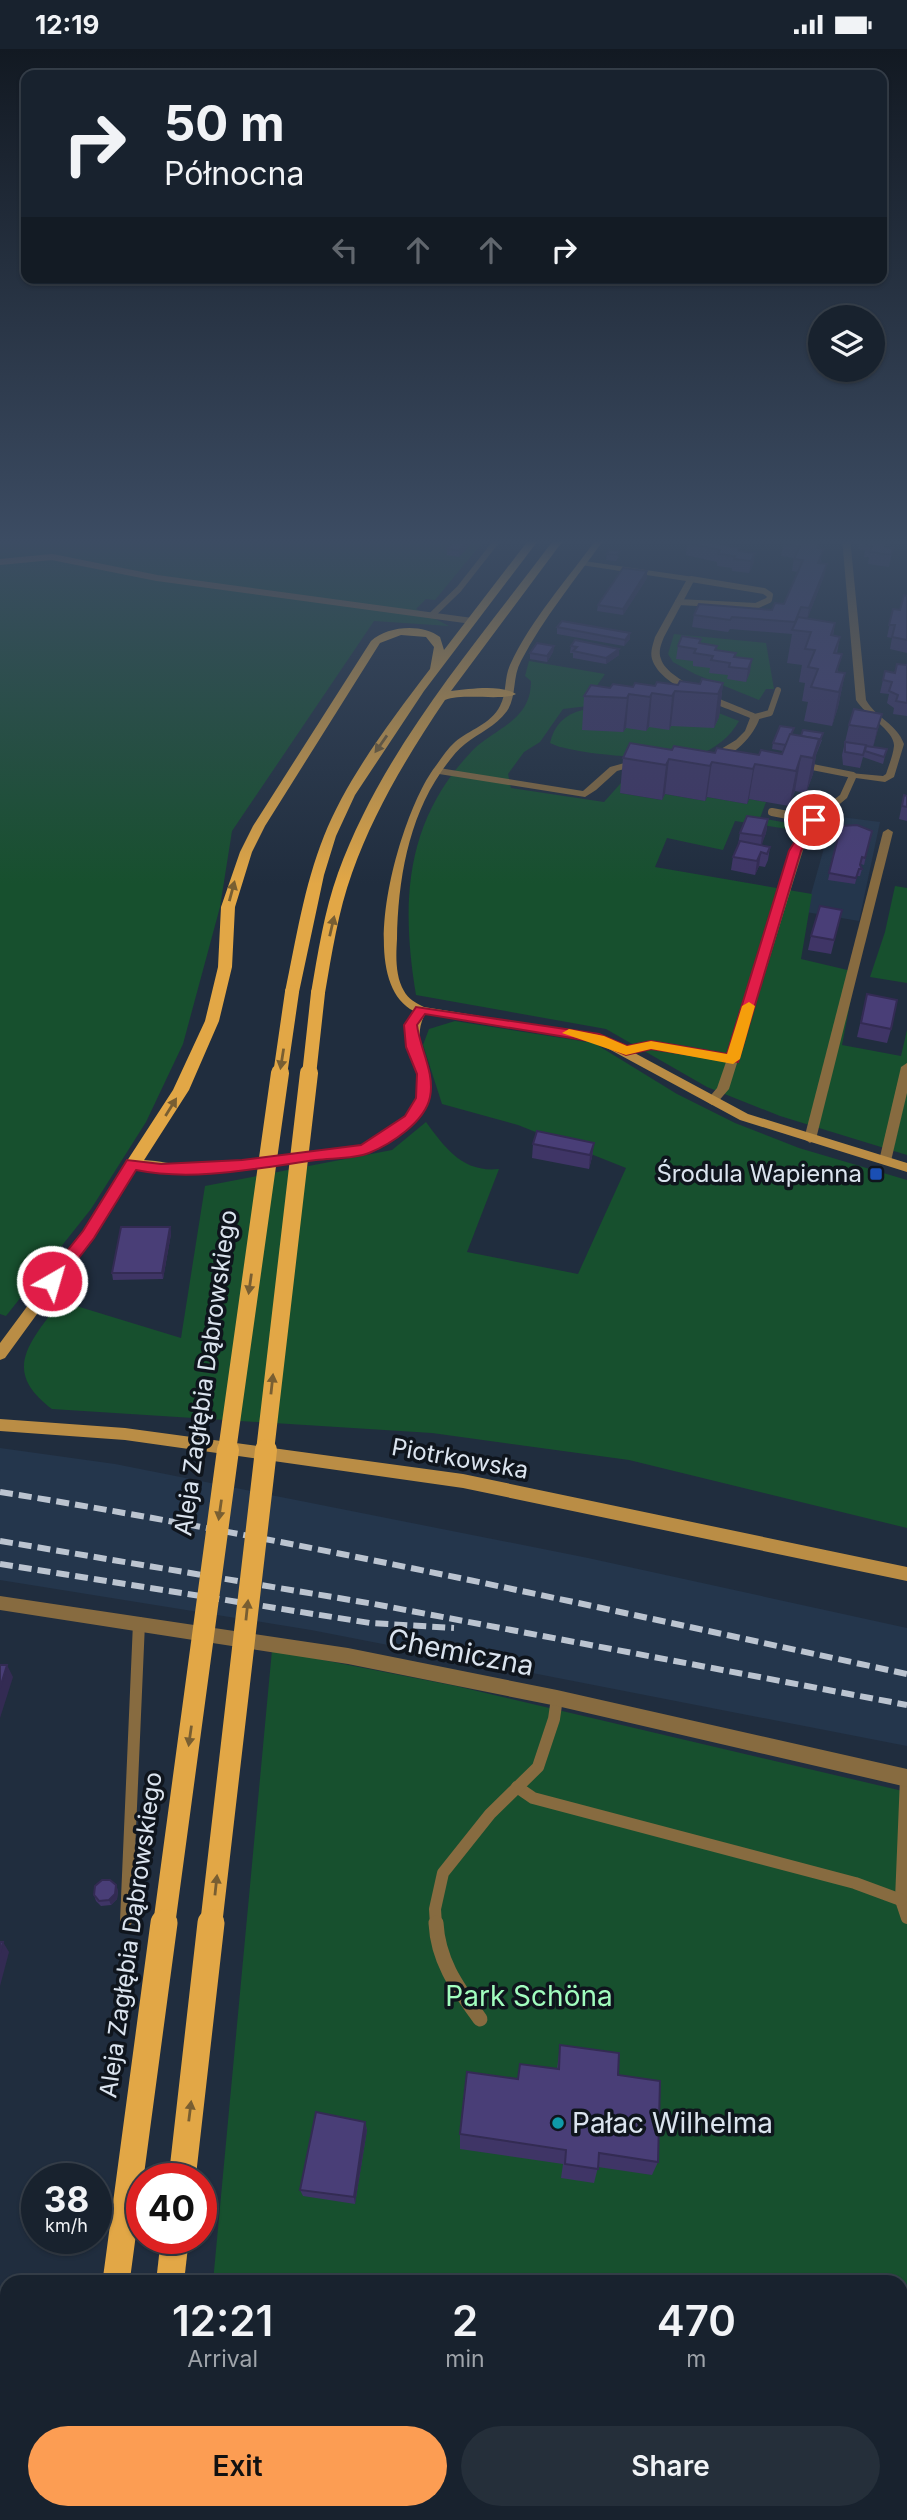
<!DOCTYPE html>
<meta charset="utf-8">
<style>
body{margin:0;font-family:Inter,sans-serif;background:#252f3a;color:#f1f3f6;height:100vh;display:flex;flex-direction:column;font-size:26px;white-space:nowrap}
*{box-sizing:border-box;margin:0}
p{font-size:23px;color:#9fa4aa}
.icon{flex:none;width:38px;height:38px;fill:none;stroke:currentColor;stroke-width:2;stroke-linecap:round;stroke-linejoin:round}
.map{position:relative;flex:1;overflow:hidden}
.sheet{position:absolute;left:0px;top:2226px;width:908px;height:245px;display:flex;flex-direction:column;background:#18222e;border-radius:21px 21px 0 0;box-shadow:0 2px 5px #0004,0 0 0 2px #363f4a}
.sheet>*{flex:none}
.banner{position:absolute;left:21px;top:21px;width:866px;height:214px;border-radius:14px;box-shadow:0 2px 5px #0004,0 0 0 2px #363f4a;background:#18222e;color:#f1f3f6;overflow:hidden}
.controls{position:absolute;left:808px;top:256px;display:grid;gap:14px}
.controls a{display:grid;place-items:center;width:77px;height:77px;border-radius:50%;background:#18222e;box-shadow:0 2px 5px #0004,0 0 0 2px #363f4a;font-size:35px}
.speed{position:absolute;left:21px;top:2114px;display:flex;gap:14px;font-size:35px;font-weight:700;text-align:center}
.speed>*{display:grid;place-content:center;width:91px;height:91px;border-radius:50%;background:#18222e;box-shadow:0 2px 5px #0004,0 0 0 2px #363f4a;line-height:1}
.speed small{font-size:18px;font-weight:400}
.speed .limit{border:10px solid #d22;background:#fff;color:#111}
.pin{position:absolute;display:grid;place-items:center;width:60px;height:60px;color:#fff;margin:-30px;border:4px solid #fff;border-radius:50%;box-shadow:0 2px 7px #0007}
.me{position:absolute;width:77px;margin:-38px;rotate:38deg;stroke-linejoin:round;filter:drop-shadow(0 0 5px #0008)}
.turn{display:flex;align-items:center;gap:24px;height:147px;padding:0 28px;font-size:32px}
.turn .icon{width:91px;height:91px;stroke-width:2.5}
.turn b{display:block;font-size:49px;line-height:60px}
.lanes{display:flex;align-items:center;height:66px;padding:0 28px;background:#0003;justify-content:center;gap:35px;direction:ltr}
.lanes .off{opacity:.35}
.eta{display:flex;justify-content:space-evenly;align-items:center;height:119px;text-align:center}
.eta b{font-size:42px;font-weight:600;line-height:49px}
.action{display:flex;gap:14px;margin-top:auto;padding:14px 28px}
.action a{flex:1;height:80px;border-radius:42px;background:#fc9d53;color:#111;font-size:28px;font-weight:600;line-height:80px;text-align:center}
.action a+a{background:#252f3a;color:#f1f3f6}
.status{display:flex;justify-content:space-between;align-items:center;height:49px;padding:0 35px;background:#18222e;direction:ltr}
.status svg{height:19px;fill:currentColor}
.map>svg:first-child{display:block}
.built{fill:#24364c}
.green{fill:#17502e}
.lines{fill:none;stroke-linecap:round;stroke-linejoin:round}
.lane-far3{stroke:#876b40;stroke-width:6}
.lane-far2{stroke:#876b40;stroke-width:8}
.lane-far1{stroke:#876b40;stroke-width:12}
.lane{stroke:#876b40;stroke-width:15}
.street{fill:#876b40;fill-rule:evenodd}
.secondary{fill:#ba8d45;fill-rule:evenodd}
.primary{fill:#e2a746;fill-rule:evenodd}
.rail{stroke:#bbc4d0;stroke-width:6;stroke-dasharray:13 6;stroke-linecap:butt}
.primary-bridge-far3{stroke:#e2a746;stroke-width:14}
.primary-bridge-far2{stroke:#e2a746;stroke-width:18}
.primary-bridge-far1{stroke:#e2a746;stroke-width:22}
.primary-bridge{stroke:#e2a746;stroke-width:27}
.wall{fill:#3f3566}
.shaded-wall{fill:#332b53}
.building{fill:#493e77;stroke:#332b53;stroke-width:2}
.oneway{fill:#785e32}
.route{fill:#e11d48;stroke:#92132f;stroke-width:2}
.slow{fill:#f59e0b}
.transit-dot{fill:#1a4fb4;stroke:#0f151d;stroke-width:2.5}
.culture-dot{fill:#0f9aa8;stroke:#0f151d;stroke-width:2.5}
.labels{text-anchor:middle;stroke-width:7;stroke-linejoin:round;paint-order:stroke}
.poi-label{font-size:24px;fill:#dbe4ef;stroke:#0f151d;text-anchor:end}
.street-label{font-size:24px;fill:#dbe4ef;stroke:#0f151d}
.near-street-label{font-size:28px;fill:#dbe4ef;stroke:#0f151d}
.near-park-label{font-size:28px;fill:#a1fdbe;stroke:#0f151d}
.near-poi-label{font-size:28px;fill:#dbe4ef;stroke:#0f151d;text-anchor:start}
</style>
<div class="status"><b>12:19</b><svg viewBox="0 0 49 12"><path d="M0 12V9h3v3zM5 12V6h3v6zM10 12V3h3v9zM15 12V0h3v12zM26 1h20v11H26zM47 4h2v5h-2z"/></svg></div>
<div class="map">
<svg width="907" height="2471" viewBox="0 0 907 2471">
<rect width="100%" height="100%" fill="#202d3e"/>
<g class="built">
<path d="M833 767 880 773 859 872 806 863Z"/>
<path d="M0 1399 115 1415 301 1452 588 1509 907 1579V1697L311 1581 0 1531Z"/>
</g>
<g class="green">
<path d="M0 489H486L435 551 426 550 416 560 449 577 374 572 232 782 220 858 183 995 146 1073 91 1160 6 1267 0 1265Z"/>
<path d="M674 585 766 594 774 640H766L759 651 695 625 673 613 668 605Z"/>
<path d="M529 612 605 625 596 638 605 655 563 660 540 693 524 703 508 725 511 739 604 753 629 725 620 744 661 751 665 745 705 752 707 748 747 755 749 750 766 753 760 769 798 776 794 781 735 772 723 801 667 789 655 818 812 845 801 910 856 923 842 996 901 1007 907 981V1106L780 1067 707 1038 606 980 416 946C401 855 404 773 472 702 494 679 531 673 531 632L525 627Z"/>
<path d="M583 661 716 663 739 672C730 688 715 700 697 706 674 713 572 706 550 694 554 676 565 665 583 661Z"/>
<path d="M895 837 907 839V934L870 928 885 883Z"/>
<path d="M455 972 594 994 677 1045 735 1074 799 1099 907 1131V1479L629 1411 432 1384 52 1360C0 1321 31 1293 60 1252L181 1289 205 1137 392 1101 426 1073C445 1099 463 1124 499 1120L467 1203 578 1225 626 1119 518 1076 442 1055 423 996 429 980Z"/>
<path d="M272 1601 456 1637 907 1743V2471H191V2464H901V2233H213Z"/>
</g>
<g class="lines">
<g class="lane-far3">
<path d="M0 513 52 508 157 529 472 572"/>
<path d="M678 553 756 557 769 551 770 546 764 542 691 530"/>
<path d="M432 566 459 540 499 489"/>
<path d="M755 668 770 664 778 641"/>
<path d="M802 716 853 726"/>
</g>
<path class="lane-far2" d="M772 763 814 771"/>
<g class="lane-far1">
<path d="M906 1729 901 1851 907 1869"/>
<path d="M517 1738 533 1749 855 1834 901 1851"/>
<path d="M126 1872 139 1574"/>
<path d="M436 1876 435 1860 443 1824 490 1765 538 1718 554 1670 557 1649"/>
</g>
<path class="lane" d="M436 1874C438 1913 458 1939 480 1970"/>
<g class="street">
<path d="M842 489H850L866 651C876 669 897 675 904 695L894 728 885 733 856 729 847 749 818 773 808 785 729 1040 716 1055 712 1056 706 1052 717 1039 726 1013 651 1000 626 1005 620 1001 622 998 651 992 728 1005 798 785 810 769 840 746 850 724 883 727 886 725C889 716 893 706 894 697 895 682 865 666 856 651Z"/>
<path d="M584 512 694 528 695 530 664 588C661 595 658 603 661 610 668 634 736 655 758 666L760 668C754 687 732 711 711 710V706L736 691 745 682 750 669C724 657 661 640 652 610 650 603 653 595 655 588L686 532 581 516 580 514Z"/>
<path d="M639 710 644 713 642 715 617 722 596 741 585 748 439 725 434 722 439 719 583 742 610 718Z"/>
<path d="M888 780 893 783 816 1090 810 1094 804 1090 883 783Z"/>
<path d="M907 1014V1044L891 1112 885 1116 879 1112 901 1018Z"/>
<path d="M0 1547 348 1599 557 1641 907 1720V1738L557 1657 348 1615 0 1561Z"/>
</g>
<g class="secondary">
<path d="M597 489H605C576 530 544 568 521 612 512 628 517 647 507 662 496 677 479 684 465 695 456 702 448 713 441 723 408 771 398 832 397 890 396 906 395 927 404 942 408 950 416 954 424 958L603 987 748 1065 907 1114V1123L740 1071 596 993 425 965C407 999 441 1020 428 1052 418 1076 392 1094 369 1103 349 1110 327 1110 306 1112 249 1120 193 1129 136 1120L93 1188 5 1309 0 1311V1294L83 1182 128 1112C144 1108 165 1115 181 1115 226 1115 270 1108 314 1103 329 1101 346 1102 361 1096 381 1088 405 1074 414 1054 431 1019 392 1004 414 962 351 931 401 762 435 718 441 710 447 700 455 693 469 681 491 675 500 657 507 644 504 629 510 616 531 570 568 530 597 489Z"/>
<path d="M0 1370 125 1379 463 1425 907 1518V1532L463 1439 125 1391 0 1382Z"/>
</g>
<g class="primary">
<path d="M530 489H540L424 642 355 746 336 787 324 826 299 943 297 946H287L285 943C296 891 304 837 324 787 347 729 392 670 430 620L434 598 426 588 401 586 380 594 265 777 252 803 235 858 232 918 219 972 189 1041 139 1119H127L125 1115 173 1041 205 972 218 918 221 858 240 803 253 777 371 592C387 577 422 574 440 588L444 601Z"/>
<path d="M555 489H565L451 642C470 640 500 635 516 645 504 652 463 644 445 651 408 706 374 762 352 824 338 863 332 904 325 944L318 948 313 947 311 944C318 904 324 863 338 824 384 698 476 595 555 489Z"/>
<path d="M161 2189H189L184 2233H156Z"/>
<path d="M68 2464H98L97 2471H67Z"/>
<path d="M127 2464H157L156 2471H126Z"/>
</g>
<g class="rail">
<path d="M0 1443C305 1492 605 1560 907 1625"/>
<path d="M0 1492 374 1555 907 1656"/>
<path d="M0 1515 370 1574 454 1579"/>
</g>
<g class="primary-bridge-far3">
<path d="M280 1026 292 943"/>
<path d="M309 1026 318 944"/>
</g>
<g class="primary-bridge-far2">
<path d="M227 1402 280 1024"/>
<path d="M265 1402 309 1024"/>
</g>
<g class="primary-bridge-far1">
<path d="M164 1876 228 1401"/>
<path d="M211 1876 266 1401"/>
</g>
<g class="primary-bridge">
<path d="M182 2130 211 1874"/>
<path d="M116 2233 164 1874"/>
</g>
</g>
<g class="wall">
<path d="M709 489V492L739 499V502L755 504 753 516 749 524 732 522V519L717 517V513L686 506 687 494Z"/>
<path d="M860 489H890L888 497H886V498L893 499 889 518 868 515 869 508H864L865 501 858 500Z"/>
<path d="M469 490V496L459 508 447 506V500Z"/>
<path d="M820 490 819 499 824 527 807 570 835 574 833 587 840 588 837 604 838 623 845 624 838 658 832 677 804 672 808 653 802 652 805 634 799 633 802 616 787 614 792 585 730 580 728 583 692 578 694 566 772 561 784 555 798 523 792 522 794 509 781 507 783 495Z"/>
<path d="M609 501 619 508 616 512 606 511 607 505Z"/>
<path d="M647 522V529L623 566 597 562 598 556Z"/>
<path d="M907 547V604L890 600 892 589 887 588 893 560 900 561Z"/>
<path d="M557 578 630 590 624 597 557 585Z"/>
<path d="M700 594 735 608 750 623 746 633 727 630 728 626 709 624 710 619 693 617V612L676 610 678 597Z"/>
<path d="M554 597 553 603 547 613 530 610V604Z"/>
<path d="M571 597 619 606 606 615 573 609V604H570Z"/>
<path d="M907 616V667L893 665 894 659 887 654 889 645 880 644 885 622 895 624Z"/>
<path d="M723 634 719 668 714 679 671 677 669 681 649 678 646 682 626 679 623 683 582 681 584 647 610 639Z"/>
<path d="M882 665 873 698 885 707 883 715 863 708 860 719 843 716 842 706 849 676Z"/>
<path d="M794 679 792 685 822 691 816 706 813 725 806 744 795 742 789 757 749 750 747 755 707 748 705 752 665 745 662 751 620 744 623 709 672 701 759 706 782 705 783 702 772 700 773 694Z"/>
<path d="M904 746 907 747V772L899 770Z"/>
<path d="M768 770 766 784 761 796 770 798 768 811 765 818 759 817 755 826 731 821 733 808 738 796 740 784Z"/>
<path d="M841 777 872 782 864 816 861 815 860 817 862 820 860 827H857L855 835 828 831Z"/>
<path d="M842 861 831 905 808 901 811 887Z"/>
<path d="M867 945 891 980 887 994 857 988Z"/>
<path d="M594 1094 592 1108 589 1120 532 1109 533 1095Z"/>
<path d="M170 1178 171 1185 163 1230 113 1231 112 1224Z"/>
<path d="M118 1841 117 1850 111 1856 101 1857 96 1852 94 1846Z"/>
<path d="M560 1996 618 2026 658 2113 652 2126 598 2118 594 2134 561 2129 563 2115 460 2100V2085L518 2030 557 2020Z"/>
<path d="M365 2073 367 2081 355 2155 303 2147 300 2141Z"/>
</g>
<g class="shaded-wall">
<path d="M469 490V496L459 508V502Z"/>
<path d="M755 504 753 516 749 524 751 512Z"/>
<path d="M827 515 824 527 807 571 809 559Z"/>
<path d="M647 522V529L623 566V560Z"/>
<path d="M630 584V590L624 597 625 591Z"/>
<path d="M554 597 553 603 547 613V607Z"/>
<path d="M619 600V606L606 615V609Z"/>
<path d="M752 610 750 623 746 633 748 620Z"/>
<path d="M845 624 838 658 832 677 839 643Z"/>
<path d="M723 634 719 668 714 679 718 645Z"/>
<path d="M675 642 671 677 669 681 672 647Z"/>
<path d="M652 644 649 678 646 682 650 648Z"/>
<path d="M629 645 626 679 623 683 627 649Z"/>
<path d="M882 665 877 684 873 699 877 680Z"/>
<path d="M823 684 816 706 813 725 806 744 813 709 819 690Z"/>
<path d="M801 707 795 742 789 757 796 722Z"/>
<path d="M669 710 665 745 662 751 666 716Z"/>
<path d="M712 713 707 748 705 752 710 717Z"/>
<path d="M755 715 749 750 747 755 753 720Z"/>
<path d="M768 770 766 784 760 801 762 787Z"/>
<path d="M761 803 759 817 755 826 757 812Z"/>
<path d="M594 1094 592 1108 589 1120 590 1106Z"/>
<path d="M170 1178 171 1185 163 1230 162 1224Z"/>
<path d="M7 1616 13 1628 0 1669V1639Z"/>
<path d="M116 1836 118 1841 117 1850 111 1856 109 1851Z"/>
<path d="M3 1893 9 1903 0 1937V1904Z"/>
<path d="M365 2073 367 2081 355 2155 354 2148Z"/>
</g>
<g class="building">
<path d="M457 489 469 490 459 502 447 500Z"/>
<path d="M690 489H709L707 492 739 499 738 502 755 504 751 512 734 510 735 507 718 505 720 501 687 494Z"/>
<path d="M785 489 820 490 817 499 824 500 818 514 827 515 809 559 801 558 795 573 732 568 730 571 694 566 699 555 772 561 775 554 784 555 803 511 794 510 800 497 783 495Z"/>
<path d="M868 489H880V491L887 492 885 498 893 499 891 506 870 503 872 497 866 496Z"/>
<path d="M609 501 620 502 617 506 607 505Z"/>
<path d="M623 519 647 522 623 560 598 556Z"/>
<path d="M904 546 907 547V591L892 588 895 576H889L893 560 900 561Z"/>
<path d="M798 568 835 574 831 586 840 588 834 604 842 605 836 623 845 624 839 643 811 638 818 620 808 618 815 601 805 600 811 583 792 581Z"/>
<path d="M562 572 630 584 625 591 557 578Z"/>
<path d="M682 587 701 590 699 594 717 597 715 601 736 604 734 608 752 610 748 620 729 618 730 614 711 611 713 607 694 604 696 600 678 597Z"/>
<path d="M575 591 619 600 606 609 573 602 577 598 571 597Z"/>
<path d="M537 594 554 597 547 607 530 604Z"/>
<path d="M897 615 907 616V654L896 652 898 646 889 642 892 633 883 631 885 622 895 624Z"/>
<path d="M702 630 723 634 718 645 675 642 672 647 652 644 650 648 629 645 627 649 584 647 591 636 610 639 613 635 633 638 635 634 655 637 657 633 678 636 680 632 700 635Z"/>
<path d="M854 660 882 665 877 680 849 676Z"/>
<path d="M780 677 794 679 786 696 773 694Z"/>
<path d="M803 681 823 684 817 699 819 690 801 687Z"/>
<path d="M790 685 819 690 813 709 801 707 796 722 755 715 753 720 712 713 710 717 669 710 666 716 623 709 630 694 672 701 674 697 715 704 717 699 759 706 761 701 782 705Z"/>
<path d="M845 693 866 696 863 706 845 703Z"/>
<path d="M866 697 887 700 884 708 865 702Z"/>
<path d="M904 746 907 747V758L902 757Z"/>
<path d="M747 767 768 770 762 787 740 784Z"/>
<path d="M857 776 872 782 865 809 862 808 860 816 862 820H859L856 829 829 824 841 777Z"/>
<path d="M740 792 770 798 767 805 761 803 757 812 733 808Z"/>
<path d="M820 857 842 861 834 891 811 887Z"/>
<path d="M867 945 897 951 891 980 861 974Z"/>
<path d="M537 1082 594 1094 590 1106 533 1095Z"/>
<path d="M121 1178H170L162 1224H112Z"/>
<path d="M0 1616H7L0 1639Z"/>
<path d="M102 1831H110L116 1836 115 1845 109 1851 99 1852 94 1846 95 1837Z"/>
<path d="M0 1893H3L0 1904Z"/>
<path d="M560 1996 619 2004 618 2026 660 2032 658 2113 599 2104 598 2120 565 2115 566 2101 460 2085 467 2023 518 2030 520 2015 559 2020Z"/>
<path d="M316 2063 365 2073 354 2148 300 2141Z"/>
</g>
<defs><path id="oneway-solid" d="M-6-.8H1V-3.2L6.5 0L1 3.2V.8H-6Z" transform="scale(1.75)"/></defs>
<g class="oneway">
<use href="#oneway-solid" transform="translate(381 695) rotate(125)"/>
<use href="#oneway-solid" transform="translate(232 842) rotate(-75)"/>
<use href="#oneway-solid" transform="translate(332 877) rotate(-77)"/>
<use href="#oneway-solid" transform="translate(282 1010) rotate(99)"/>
<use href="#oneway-solid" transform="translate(171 1058) rotate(-58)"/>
<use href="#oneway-solid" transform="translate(250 1235) rotate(98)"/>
<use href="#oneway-solid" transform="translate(272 1335) rotate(-84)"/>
<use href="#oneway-solid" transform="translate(220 1461) rotate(98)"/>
<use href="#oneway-solid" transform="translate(247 1561) rotate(-84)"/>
<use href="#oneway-solid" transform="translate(190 1687) rotate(98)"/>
<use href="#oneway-solid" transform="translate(216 1836) rotate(-84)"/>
<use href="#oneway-solid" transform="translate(190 2062) rotate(-83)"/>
</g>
<linearGradient id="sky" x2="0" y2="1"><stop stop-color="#121922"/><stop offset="0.59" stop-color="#3c4c63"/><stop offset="1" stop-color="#3c4c63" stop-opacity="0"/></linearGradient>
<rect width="907" height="835" fill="url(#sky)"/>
<path class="route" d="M810 768 820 771 801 802 738 1013 651 1000 626 1006 596 993 425 965 417 976C420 1000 435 1024 430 1048 425 1073 391 1095 369 1104 354 1110 333 1109 316 1111 258 1119 194 1133 136 1121L94 1189 58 1236H47V1227L83 1182 127 1111 161 1115 242 1111 361 1096 405 1067 416 1049 417 1025 406 998 404 976 416 958 599 985 627 997 651 992 727 1005 789 802Z"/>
<path class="slow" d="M749 953 755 957 740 1010 733 1015 651 1000 626 1006 562 984 569 980 604 987 627 997 651 992 727 1005 742 957Z"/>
<rect class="transit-dot" x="869" y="1118" width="14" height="14" rx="3.5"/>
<circle class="culture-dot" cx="558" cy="2074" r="7"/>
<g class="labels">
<g class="poi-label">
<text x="862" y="1133">Środula Wapienna</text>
</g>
<g class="street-label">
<text transform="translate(206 1324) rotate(-82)" y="8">Aleja Zagłębia Dąbrowskiego</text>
<text transform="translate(460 1410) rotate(10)" y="8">Piotrkowska</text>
<text transform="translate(131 1886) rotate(-82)" y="8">Aleja Zagłębia Dąbrowskiego</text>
</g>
<g class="near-street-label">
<text transform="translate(461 1603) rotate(11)" y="10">Chemiczna</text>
</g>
<g class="near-park-label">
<text x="529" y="1957">Park Schöna</text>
</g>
<g class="near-poi-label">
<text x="572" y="2084">Pałac Wilhelma</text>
</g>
</g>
</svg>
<div class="controls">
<a><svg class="icon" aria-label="layers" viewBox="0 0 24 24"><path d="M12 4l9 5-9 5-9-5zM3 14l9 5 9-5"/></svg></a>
</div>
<div class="speed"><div>38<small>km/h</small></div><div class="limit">40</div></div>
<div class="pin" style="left:814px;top:771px;background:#d93025"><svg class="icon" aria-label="arrive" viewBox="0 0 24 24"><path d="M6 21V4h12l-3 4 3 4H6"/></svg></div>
<svg class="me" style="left:52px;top:1232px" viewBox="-20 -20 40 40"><circle r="17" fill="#e11d48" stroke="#fff" stroke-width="3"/><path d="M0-11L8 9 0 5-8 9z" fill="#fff"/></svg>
<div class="banner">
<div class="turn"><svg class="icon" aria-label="right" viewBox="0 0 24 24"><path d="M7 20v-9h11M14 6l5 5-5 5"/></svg><div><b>50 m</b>Północna</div></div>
<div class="lanes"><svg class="icon off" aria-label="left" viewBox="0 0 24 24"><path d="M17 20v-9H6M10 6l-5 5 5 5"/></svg><svg class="icon off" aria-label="ahead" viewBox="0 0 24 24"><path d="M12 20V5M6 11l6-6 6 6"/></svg><svg class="icon off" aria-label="ahead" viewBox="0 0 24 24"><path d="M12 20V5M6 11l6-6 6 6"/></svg><svg class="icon" aria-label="right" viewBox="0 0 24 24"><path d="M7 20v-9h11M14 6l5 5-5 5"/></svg></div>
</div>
<section class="sheet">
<div class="eta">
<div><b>12:21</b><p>Arrival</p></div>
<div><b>2</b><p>min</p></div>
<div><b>470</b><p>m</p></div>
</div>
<div class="action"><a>Exit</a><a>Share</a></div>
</section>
</div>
